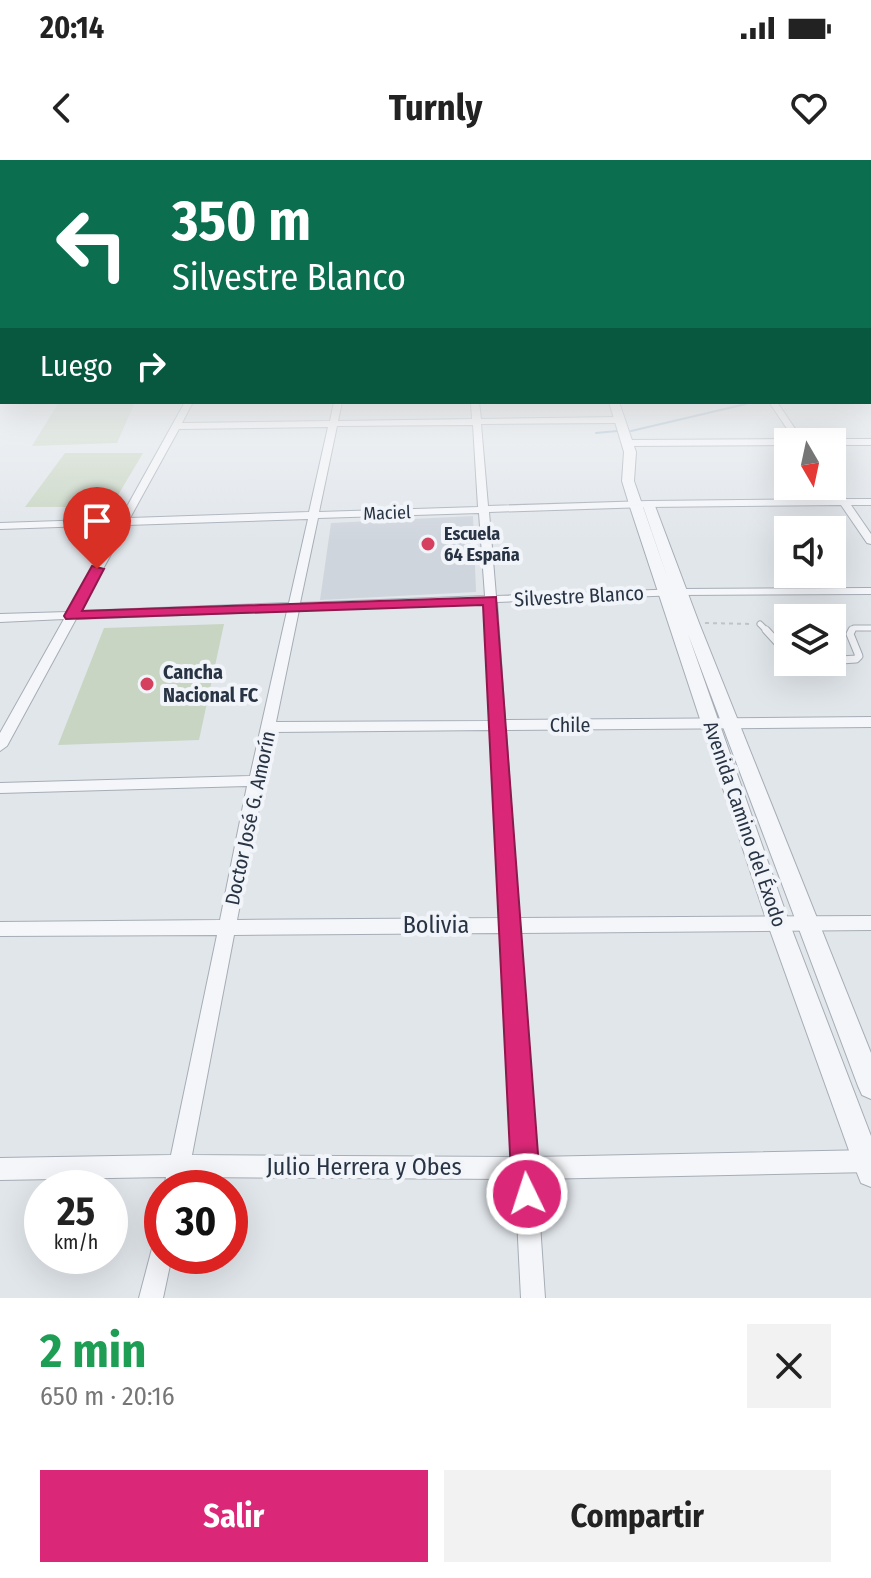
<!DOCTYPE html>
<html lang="es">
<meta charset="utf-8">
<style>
body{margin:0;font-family:"Fira Sans Condensed",sans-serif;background:#f2f2f2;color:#222;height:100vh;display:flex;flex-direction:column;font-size:30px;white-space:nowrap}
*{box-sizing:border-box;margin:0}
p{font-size:26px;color:#767676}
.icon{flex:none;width:44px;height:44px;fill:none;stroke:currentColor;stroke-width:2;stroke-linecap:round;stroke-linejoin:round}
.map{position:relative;height:1138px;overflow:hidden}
.drawer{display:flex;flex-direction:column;background:#fff;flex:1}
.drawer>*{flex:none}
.guide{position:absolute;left:0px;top:0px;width:872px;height:244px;box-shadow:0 8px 32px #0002;background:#0b6e4f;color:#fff;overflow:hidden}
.needle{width:52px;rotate:171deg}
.controls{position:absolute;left:774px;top:268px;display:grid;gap:16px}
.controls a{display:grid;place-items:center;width:72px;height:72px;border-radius:0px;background:#fff;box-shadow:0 8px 32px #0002;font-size:40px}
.speed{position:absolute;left:24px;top:1010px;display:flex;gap:16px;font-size:40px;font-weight:700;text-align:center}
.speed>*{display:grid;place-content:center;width:104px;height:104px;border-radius:50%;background:#fff;box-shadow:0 8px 32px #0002;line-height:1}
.speed small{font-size:20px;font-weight:400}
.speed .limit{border:12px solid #d22;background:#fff;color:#111}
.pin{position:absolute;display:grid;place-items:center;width:68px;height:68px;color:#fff;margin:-82px -34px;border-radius:50% 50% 50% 0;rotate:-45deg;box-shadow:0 0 8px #0007}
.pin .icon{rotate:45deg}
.me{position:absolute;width:88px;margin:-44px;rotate:356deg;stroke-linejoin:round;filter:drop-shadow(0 0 6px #0008)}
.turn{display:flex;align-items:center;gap:28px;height:168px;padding:0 40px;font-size:36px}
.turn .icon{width:104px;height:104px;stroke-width:2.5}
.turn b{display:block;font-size:56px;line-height:68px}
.then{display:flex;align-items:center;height:76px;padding:0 40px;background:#0003;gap:16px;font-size:30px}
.round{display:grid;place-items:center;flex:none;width:84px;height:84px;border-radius:0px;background:#f2f2f2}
.headline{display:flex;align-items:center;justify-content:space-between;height:136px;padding:0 40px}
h1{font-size:48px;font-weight:700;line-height:60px;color:#1e9e55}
.button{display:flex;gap:16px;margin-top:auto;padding:16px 40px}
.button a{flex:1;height:92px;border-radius:0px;background:#db2777;color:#fff;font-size:32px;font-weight:700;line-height:92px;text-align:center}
.button a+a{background:#f2f2f2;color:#222}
.status{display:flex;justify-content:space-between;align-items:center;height:56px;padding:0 40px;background:#fff;direction:ltr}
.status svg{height:22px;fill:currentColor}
header{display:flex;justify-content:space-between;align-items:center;height:104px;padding:0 40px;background:#fff;font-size:36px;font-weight:700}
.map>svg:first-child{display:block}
.built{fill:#cfd5dd}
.green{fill:#c8d5c2}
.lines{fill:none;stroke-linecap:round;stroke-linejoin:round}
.stream{stroke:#9bb6cd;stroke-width:2}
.service-far1-casing{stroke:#a6adb6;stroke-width:7}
.service-casing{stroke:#a6adb6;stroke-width:9}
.minor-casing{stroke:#a6adb6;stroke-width:2}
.tertiary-casing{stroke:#a6adb6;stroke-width:2}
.path{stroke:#c0c4ca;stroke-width:2;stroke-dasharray:4 4;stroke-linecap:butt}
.service-far1{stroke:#f5f6f9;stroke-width:5}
.service{stroke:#f5f6f9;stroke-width:7}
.minor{fill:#f5f6f9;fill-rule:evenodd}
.tertiary{fill:#f5f6f9;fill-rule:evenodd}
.route{fill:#db2777;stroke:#8e194d;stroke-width:2}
.poi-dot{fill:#d6405f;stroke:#f1f4f8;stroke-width:3}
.labels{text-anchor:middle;stroke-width:8;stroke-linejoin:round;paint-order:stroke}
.far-street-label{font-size:18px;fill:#283444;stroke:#f1f4f8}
.far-poi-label{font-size:18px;font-weight:bold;fill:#283444;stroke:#f1f4f8;text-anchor:start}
.street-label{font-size:20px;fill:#283444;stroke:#f1f4f8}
.poi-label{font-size:20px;font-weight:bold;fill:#283444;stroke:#f1f4f8;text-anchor:start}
.near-street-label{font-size:24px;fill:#283444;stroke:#f1f4f8}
</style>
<div class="status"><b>20:14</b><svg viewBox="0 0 49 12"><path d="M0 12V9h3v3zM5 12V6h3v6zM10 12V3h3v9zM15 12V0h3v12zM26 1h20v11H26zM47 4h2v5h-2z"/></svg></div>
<header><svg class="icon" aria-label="back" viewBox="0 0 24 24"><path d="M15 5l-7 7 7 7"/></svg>Turnly<svg class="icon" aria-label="heart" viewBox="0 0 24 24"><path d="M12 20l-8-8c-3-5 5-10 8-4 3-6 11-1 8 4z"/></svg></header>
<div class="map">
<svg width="871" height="1138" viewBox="0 0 871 1138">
<rect width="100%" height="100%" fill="#e1e6eb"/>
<path class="built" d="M473 356 476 432 320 440 331 363Z"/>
<g class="green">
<path d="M59 242H135L117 283 32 286Z"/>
<path d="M65 293H143L111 347H25Z"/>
<path d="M224 464 199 580 58 585 104 468Z"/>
</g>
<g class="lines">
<g class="stream">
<path d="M631 271 746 244"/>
<path d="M596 273 617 271"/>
</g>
<defs>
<g id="service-far1">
<path d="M760 464 768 472"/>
<path d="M851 472 854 468H871"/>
</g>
<g id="service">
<path d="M766 470 788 494"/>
<path d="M811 502 856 499 859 496 850 474 852 470"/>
</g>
<g id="minor">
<rect x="870" y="227" width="1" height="4"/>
<path d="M185 242H193L182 263 330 261 334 242H342L338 261 472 259 471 242H479L481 259 621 257 625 260 621 263 481 264 488 346 648 341 836 339 827 326H832V323L835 324 846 339H871V345H851L871 374V384L867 383 841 345 648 347 489 352 496 436 680 429 871 428V434L680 435 497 442 505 560 871 557V567L506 570 519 758 871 756V770L520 773 535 997 871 990V1012L537 1019 545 1138H521L515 1019 188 1017 186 1028H164L166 1017 0 1020V998L171 995 217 775 0 776V762L220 760 247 626 0 633V623L250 616 287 451 76 459 7 586 0 591V573L64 459 0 462V454L68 452 116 365 0 369V363L120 359ZM473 265 478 347 319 352 337 266ZM328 267 309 352 130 358 179 269ZM479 353 485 436 300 443 318 358ZM308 359 289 443 80 451 127 365ZM485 443 491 561 276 562 299 450ZM492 570 501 758 237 760 274 572ZM502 773 514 997 192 995 234 775Z"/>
<path d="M769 242H777L804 282H796Z"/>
<path d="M788 279 792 282H788V285L627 286 623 283 627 280Z"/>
<path d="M832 279H871V285H832V282H828Z"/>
<path d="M162 1077V1096H172L163 1138H139L154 1081Z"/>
</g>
<path id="tertiary" d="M609 242H619L636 292 634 321 668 419 643 346 644 343 655 346 699 463 871 893V939L862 935 858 926 688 474 789 762 871 976V1027L861 1023 857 1013 767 762 629 344 622 321 624 292Z"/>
</defs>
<use href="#service-far1" class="service-far1-casing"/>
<use href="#service" class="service-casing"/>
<use href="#minor" class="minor-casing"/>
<use href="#tertiary" class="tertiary-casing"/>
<path class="path" d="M705 463 751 464"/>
<use href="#service-far1" class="service-far1"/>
<use href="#service" class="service"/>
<use href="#minor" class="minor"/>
<use href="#tertiary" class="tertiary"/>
</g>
<linearGradient id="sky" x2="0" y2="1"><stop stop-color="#89b5dd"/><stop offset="0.58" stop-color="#f2f4f6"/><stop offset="1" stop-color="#f2f4f6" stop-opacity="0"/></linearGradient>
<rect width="871" height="381" fill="url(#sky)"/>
<path class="route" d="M92 406 104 409 82 451 496 437 541 1034 537 1045 527 1049 516 1045 512 1034 483 445 66 459 64 456Z"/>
<g class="poi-dot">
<circle cx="428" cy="384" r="8"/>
<circle cx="147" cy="524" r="8"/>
</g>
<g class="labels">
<g class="far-street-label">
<text transform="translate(387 353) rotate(-2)" y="6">Maciel</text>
</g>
<g class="far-poi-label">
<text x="444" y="380">Escuela<tspan x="444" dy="21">64 España</tspan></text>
</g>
<g class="street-label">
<text transform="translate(579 436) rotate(-3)" y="7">Silvestre Blanco</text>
<text x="570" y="572">Chile</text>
<text transform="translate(250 658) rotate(-78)" y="7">Doctor José G. Amorín</text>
<text transform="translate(745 664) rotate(71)" y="7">Avenida Camino del Éxodo</text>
</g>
<g class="poi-label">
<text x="163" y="519">Cancha<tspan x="163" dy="23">Nacional FC</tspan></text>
</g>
<g class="near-street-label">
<text x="436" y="773">Bolivia</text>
<text x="364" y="1015">Julio Herrera y Obes</text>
</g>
</g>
</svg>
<div class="controls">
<a><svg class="needle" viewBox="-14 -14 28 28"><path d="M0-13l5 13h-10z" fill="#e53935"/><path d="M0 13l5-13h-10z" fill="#767676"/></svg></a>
<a><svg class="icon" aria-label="sound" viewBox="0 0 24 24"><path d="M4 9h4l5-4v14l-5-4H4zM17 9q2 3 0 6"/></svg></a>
<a><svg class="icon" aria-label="layers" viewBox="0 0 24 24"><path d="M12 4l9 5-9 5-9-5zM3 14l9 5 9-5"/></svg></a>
</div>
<div class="speed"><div>25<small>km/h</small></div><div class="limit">30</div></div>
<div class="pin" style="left:97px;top:409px;background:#d93025"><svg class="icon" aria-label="arrive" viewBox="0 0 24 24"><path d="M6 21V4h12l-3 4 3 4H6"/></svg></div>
<svg class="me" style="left:527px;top:1034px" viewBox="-20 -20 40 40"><circle r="17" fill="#db2777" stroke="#fff" stroke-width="3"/><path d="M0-11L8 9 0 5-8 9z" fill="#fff"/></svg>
<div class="guide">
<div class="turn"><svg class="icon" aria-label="left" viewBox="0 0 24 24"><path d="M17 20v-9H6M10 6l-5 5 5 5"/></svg><div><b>350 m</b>Silvestre Blanco</div></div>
<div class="then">Luego<svg class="icon" aria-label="right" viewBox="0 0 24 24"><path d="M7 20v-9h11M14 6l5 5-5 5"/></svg></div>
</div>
</div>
<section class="drawer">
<div class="headline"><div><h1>2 min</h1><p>650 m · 20:16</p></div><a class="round"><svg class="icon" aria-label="close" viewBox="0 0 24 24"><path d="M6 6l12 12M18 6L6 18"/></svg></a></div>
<div class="button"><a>Salir</a><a>Compartir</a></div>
</section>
